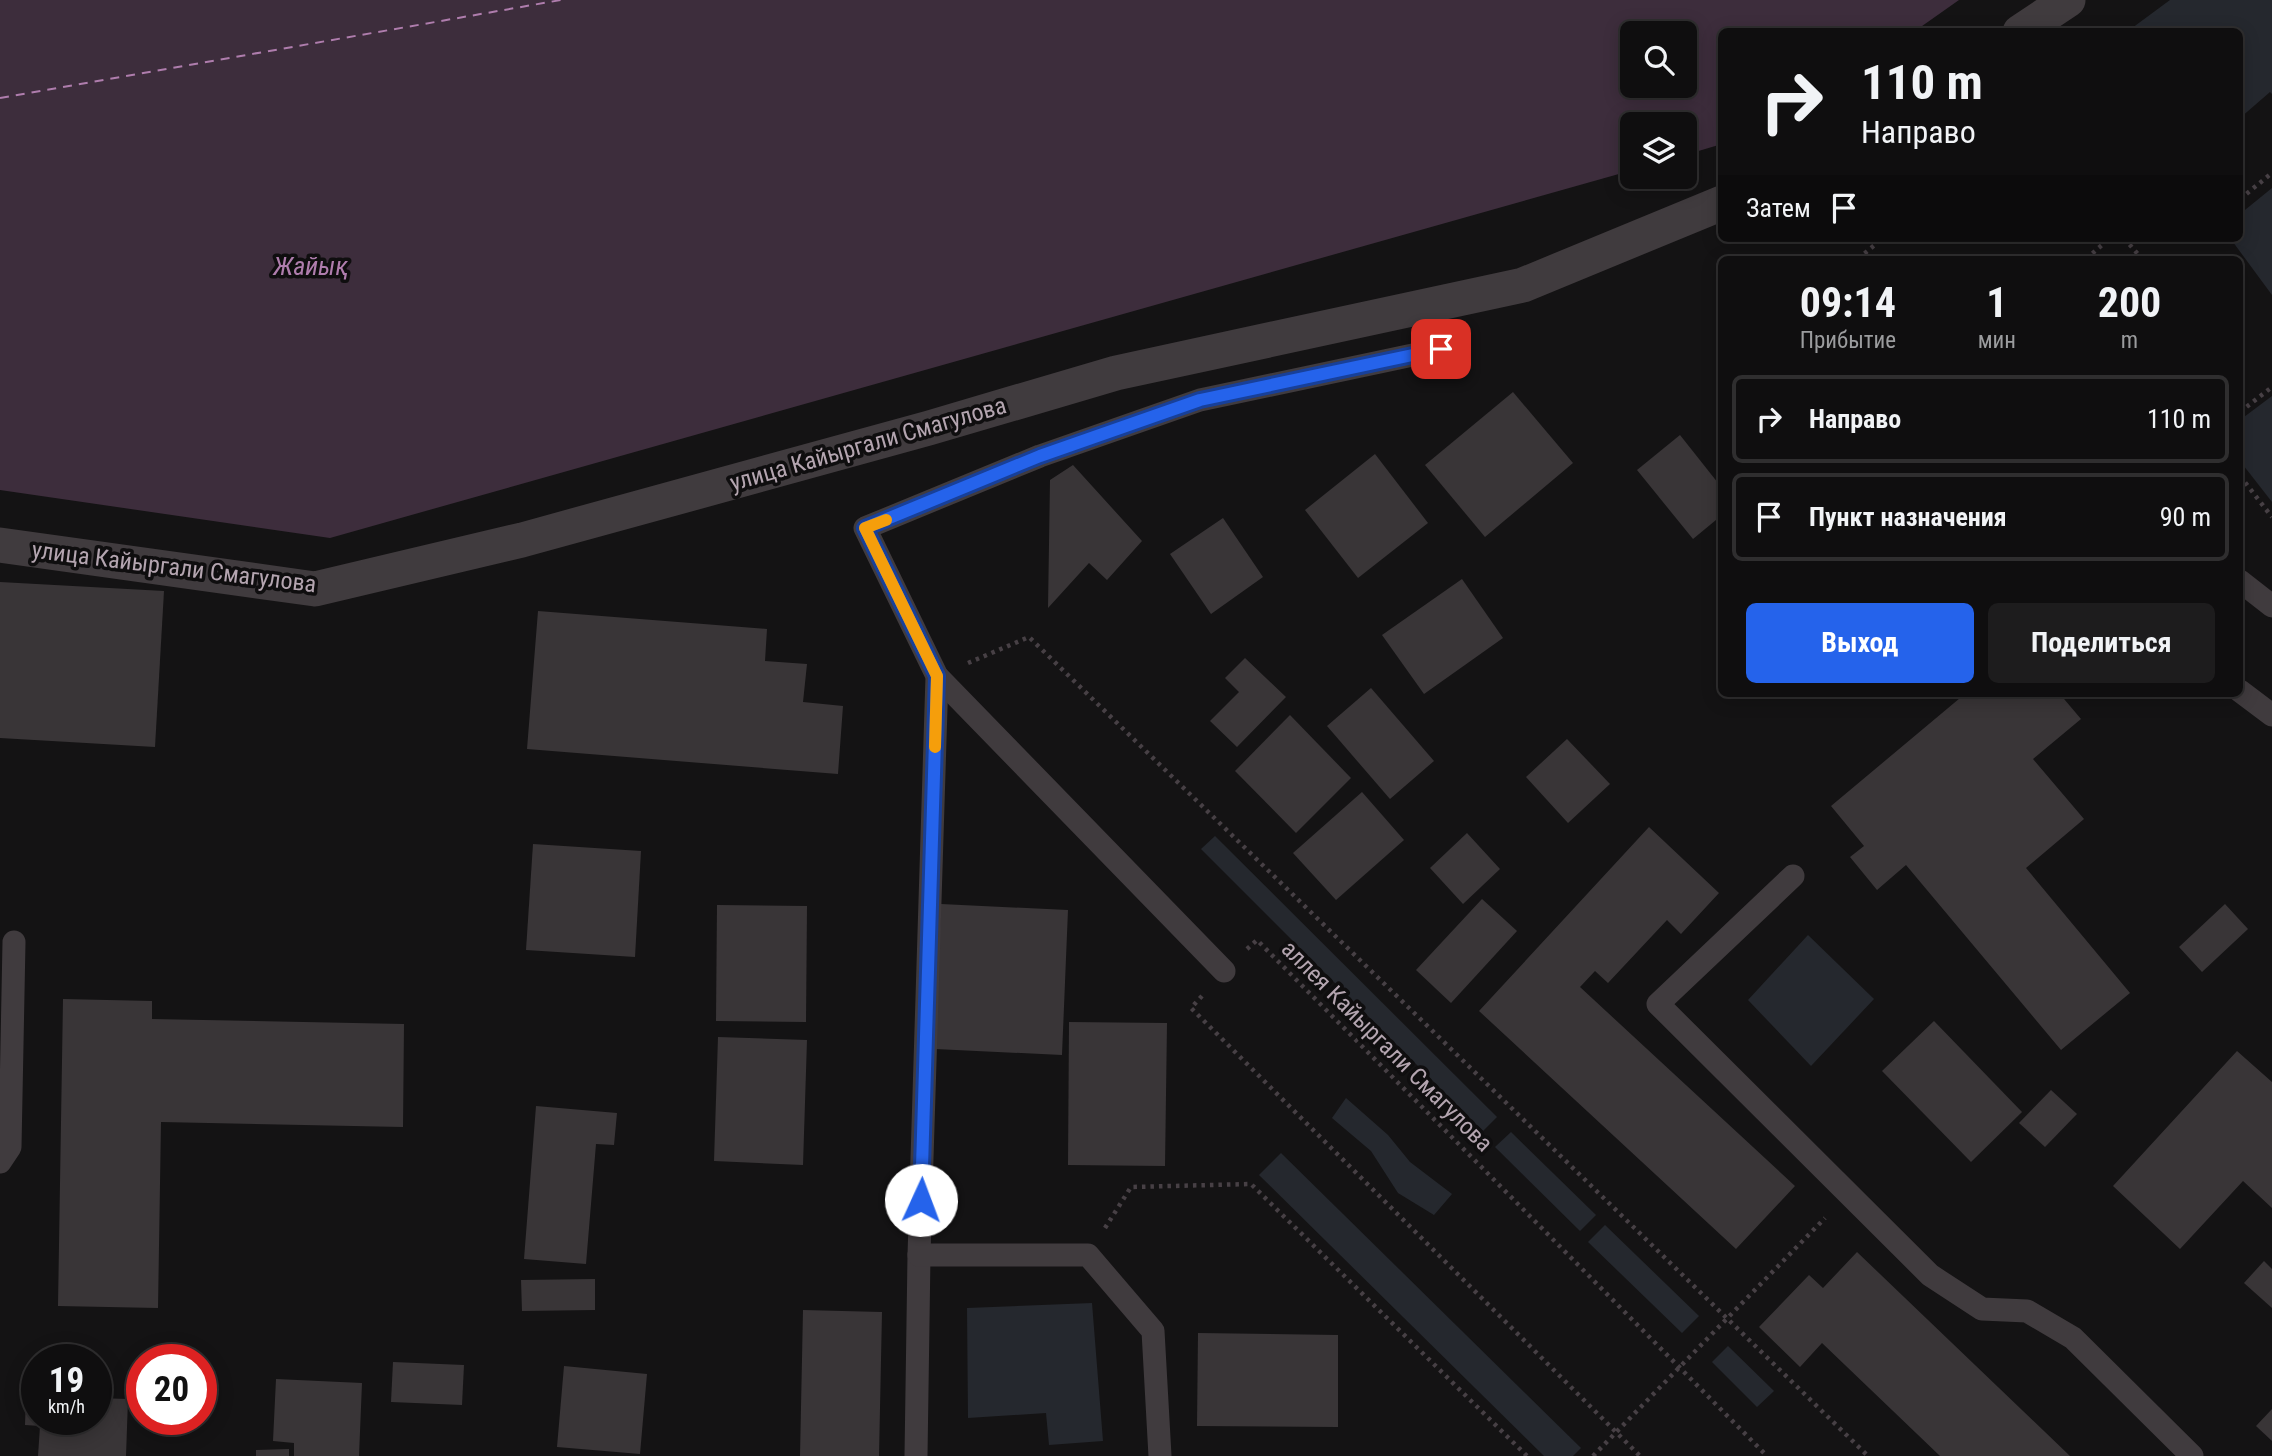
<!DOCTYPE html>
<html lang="ru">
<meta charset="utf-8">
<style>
body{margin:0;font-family:"Roboto Condensed",sans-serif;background:#1d1c1d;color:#f1f3f6;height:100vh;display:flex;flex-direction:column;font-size:26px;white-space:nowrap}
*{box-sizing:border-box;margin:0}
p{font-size:23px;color:#9b9c9e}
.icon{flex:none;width:38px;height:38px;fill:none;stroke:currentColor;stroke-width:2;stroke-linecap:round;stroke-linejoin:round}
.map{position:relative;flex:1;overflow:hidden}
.panel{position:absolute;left:1718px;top:256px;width:525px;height:441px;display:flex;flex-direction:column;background:#0f0e0f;border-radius:10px;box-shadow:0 4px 18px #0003,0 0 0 2px #2f2e2f}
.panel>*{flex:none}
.banner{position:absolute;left:1718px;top:28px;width:525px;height:214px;border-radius:10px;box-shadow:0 4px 18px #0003,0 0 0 2px #2f2e2f;background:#0f0e0f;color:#f1f3f6;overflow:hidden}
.fabs{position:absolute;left:1620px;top:21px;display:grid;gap:14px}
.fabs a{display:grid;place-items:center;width:77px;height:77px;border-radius:10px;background:#0f0e0f;box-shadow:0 4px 18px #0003,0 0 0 2px #2f2e2f;font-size:35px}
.speed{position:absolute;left:21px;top:1344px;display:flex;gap:14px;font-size:35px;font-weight:700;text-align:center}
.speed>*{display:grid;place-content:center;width:91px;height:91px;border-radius:50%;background:#0f0e0f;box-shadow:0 4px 18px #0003,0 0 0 2px #2f2e2f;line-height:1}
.speed small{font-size:18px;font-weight:400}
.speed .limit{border:10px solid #d22;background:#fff;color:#111}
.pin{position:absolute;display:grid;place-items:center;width:60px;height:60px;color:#fff;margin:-30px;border-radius:14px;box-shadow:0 4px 10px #0006}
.me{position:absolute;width:77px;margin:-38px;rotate:2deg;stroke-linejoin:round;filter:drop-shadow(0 0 5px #0008)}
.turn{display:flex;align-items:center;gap:24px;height:147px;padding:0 28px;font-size:32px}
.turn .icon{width:91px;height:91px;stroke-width:2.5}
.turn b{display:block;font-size:49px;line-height:60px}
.then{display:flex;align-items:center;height:66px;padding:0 28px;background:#0003;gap:14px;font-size:26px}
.eta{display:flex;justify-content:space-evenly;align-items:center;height:119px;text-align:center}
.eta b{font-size:42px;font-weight:700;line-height:49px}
.cta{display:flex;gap:14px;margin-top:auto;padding:14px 28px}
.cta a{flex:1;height:80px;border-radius:10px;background:#2563eb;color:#fff;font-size:28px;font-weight:700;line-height:80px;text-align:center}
.cta a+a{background:#1d1c1d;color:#f1f3f6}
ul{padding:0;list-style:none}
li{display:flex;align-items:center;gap:21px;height:88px;margin:0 14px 10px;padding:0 14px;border:4px solid #2f2e2f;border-radius:10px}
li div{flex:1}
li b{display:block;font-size:26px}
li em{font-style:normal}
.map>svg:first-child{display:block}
.green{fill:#25282e}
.water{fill:#3d2d3c;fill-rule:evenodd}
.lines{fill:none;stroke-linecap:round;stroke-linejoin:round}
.ferry{stroke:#af7dad;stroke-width:2;stroke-dasharray:9 7;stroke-linecap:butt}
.building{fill:#393537}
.path{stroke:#474045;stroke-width:4.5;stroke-dasharray:3.5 5;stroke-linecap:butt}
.service{stroke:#403b3e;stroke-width:23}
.pedestrian{stroke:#403b3e;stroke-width:35}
.route-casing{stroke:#184099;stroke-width:18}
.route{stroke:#2563eb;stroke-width:12}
.slow{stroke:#f59e0b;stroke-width:12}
.labels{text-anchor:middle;stroke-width:7;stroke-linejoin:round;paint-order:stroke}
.street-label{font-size:24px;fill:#b4a5b0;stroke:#0f0e0f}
.water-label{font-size:26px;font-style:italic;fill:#af7dad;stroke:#0f0e0f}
</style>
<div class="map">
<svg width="2272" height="1456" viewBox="0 0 2272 1456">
<rect width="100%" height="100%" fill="#141314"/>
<g class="green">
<path d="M2170 0H2272V94L2270 92 2240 118V32L2128 31Z"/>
<path d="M2272 188V295L2230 238H2240V214Z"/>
<path d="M2272 396V502L2240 461V420Z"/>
<path d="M1215 836 1497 1117 1483 1131 1201 849Z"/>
<path d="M1808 935 1874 999 1811 1066 1748 1000Z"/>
<path d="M1346 1098 1388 1135 1410 1162 1452 1194 1434 1215 1398 1193 1371 1151 1332 1118Z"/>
<path d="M1511 1132 1596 1215 1580 1231 1495 1147Z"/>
<path d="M1281 1153 1581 1448 1573 1456H1544L1259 1175Z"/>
<path d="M1605 1225 1699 1316 1682 1333 1588 1242Z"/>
<path d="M1092 1303 1103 1441 1049 1445 1046 1413 968 1418 967 1308Z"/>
<path d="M1728 1346 1774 1391 1757 1407 1712 1362Z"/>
</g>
<path class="water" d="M0 0H1959L1915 31 1722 32V144L1685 155V124H1633V170L330 538 0 490ZM1633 33H1685V86H1633Z"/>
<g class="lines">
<path class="ferry" d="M0 98 561 0"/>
</g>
<g class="building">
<path d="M1513 392 1573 463 1485 537 1425 465Z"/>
<path d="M1680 435 1722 488V515L1693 539 1637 470Z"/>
<path d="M1375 454 1428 523 1358 578 1305 510Z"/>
<path d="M1073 465 1142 541 1107 580 1089 563 1048 608 1050 480Z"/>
<path d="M1223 518 1263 577 1211 614 1170 554Z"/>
<path d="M1462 579 1503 638 1424 694 1382 635Z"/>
<path d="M0 582 164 591 155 747 0 738Z"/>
<path d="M538 611 767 629 765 661 807 664 803 702 843 706 838 774 527 749Z"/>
<path d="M1245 658 1286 697 1237 747 1210 721 1239 692 1225 678Z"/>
<path d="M1371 688 1434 761 1390 799 1327 726Z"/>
<path d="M1966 693H2059L2081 719 2033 759 2084 819 2026 868 2130 993 2061 1050 1906 865 1877 890 1850 857 1864 846 1831 806Z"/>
<path d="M1290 715 1351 778 1296 833 1235 771Z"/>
<path d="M1567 739 1610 784 1568 823 1526 777Z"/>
<path d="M1362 792 1404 840 1336 900 1293 853Z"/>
<path d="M1649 827 1719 893 1681 934 1667 920 1608 983 1595 971 1580 987 1795 1186 1736 1249 1479 1011Z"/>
<path d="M1467 833 1500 869 1463 904 1430 868Z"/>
<path d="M533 844 641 851 635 957 526 950Z"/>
<path d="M1482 899 1517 931 1451 1003 1416 970Z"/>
<path d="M941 904 1068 910 1062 1055 935 1049Z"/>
<path d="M2225 904 2248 929 2202 972 2179 947Z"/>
<path d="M717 905 807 906 806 1022 716 1021Z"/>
<path d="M63 999 152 1001V1019L404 1024 403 1127 161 1122 158 1308 58 1306Z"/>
<path d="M1934 1021 2022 1112 1971 1162 1882 1071Z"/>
<path d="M1069 1022 1167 1023 1165 1166 1068 1165Z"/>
<path d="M718 1037 807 1040 803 1165 714 1161Z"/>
<path d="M2237 1051 2272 1082V1208L2243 1181 2180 1249 2113 1186Z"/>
<path d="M2051 1090 2077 1114 2045 1147 2019 1123Z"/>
<path d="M536 1106 617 1113 614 1145 596 1144 586 1264 524 1259Z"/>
<path d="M1857 1252 2070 1456H1940L1822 1343 1800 1367 1759 1327 1809 1275 1823 1288Z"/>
<path d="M2264 1261 2272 1269V1308L2244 1283Z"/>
<path d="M595 1279V1310L522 1311 521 1280Z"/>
<path d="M803 1310 882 1312 879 1456H800Z"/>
<path d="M1198 1333 1338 1335V1427L1197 1426Z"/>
<path d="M393 1362 464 1365 462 1405 391 1402Z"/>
<path d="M564 1366 647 1374 640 1454 557 1447Z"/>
<path d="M276 1379 362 1383 359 1456H294V1443L273 1441Z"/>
<path d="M26 1395H37V1419H96V1398L128 1399 126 1456H38L40 1426 25 1425Z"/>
<path d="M2272 1409V1441L2256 1426Z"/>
<path d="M289 1449V1456H256V1450Z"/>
</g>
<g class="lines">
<g class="path">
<path d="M2240 199 2272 173"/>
<path d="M2124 238 2142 259"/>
<path d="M1858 259 1883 238"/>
<path d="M2086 259 2110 238"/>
<path d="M2240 412 2272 387"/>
<path d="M2240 476 2272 517"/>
<path d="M968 663 1029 637 1868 1456"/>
<path d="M1247 949 1257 940 1767 1456"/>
<path d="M1202 996 1191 1008 1640 1456"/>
<path d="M1105 1228 1131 1187 1251 1184 1527 1456"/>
<path d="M1593 1456 1825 1218"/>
</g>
<g class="service">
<path d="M2240 581 2272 606"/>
<path d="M937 676 1224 971"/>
<path d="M2240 691 2272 715"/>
<path d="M1793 876 1658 1004 1930 1275 1982 1309 2027 1311 2073 1338 2192 1456"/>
<path d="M0 1162 10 1147 14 942"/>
<path d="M916 1456 919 1255"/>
<path d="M1160 1456 1153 1331 1088 1255H919L937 676 865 528 1040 456 1200 400 1441 349"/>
</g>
<g class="pedestrian">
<path d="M2020 32 2068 0"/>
<path d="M0 545 315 589 522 540 929 428 1116 373 1523 285 1722 203"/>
</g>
</g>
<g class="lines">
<defs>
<path id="route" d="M921 1200 937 676 865 528 1040 456 1200 400 1441 349"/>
</defs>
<use href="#route" class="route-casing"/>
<use href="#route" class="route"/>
<path class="slow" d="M886 520 865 528 937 676 935 747"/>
</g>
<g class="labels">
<g class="street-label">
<text transform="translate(868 444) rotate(-16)" y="8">улица Кайыргали Смагулова</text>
<text transform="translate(174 567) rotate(7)" y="8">улица Кайыргали Смагулова</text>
<text transform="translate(1387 1046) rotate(45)" y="8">аллея Кайыргали Смагулова</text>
</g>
<g class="water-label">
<text x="311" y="275">Жайық</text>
</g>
</g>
</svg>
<div class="fabs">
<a><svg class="icon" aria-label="search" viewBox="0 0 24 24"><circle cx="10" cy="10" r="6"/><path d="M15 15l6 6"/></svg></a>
<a><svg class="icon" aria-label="layers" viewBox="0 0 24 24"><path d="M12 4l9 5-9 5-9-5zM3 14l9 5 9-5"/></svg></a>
</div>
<div class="speed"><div>19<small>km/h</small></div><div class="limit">20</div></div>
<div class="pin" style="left:1441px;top:349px;background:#d93025"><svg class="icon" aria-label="arrive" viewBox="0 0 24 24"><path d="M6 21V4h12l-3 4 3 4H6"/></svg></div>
<svg class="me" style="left:921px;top:1200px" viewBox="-20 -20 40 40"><circle r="19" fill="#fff"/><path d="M0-13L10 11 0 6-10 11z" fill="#2563eb"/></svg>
<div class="banner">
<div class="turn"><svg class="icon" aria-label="right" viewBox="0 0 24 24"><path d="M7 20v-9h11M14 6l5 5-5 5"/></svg><div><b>110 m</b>Направо</div></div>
<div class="then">Затем<svg class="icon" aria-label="arrive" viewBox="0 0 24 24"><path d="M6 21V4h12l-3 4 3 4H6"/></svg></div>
</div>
<section class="panel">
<div class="eta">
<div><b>09:14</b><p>Прибытие</p></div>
<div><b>1</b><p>мин</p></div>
<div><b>200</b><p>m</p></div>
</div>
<ul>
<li><svg class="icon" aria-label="right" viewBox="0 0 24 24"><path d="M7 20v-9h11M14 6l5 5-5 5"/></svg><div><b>Направо</b></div><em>110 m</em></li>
<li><svg class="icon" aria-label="arrive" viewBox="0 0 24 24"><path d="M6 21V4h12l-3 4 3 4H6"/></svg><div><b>Пункт назначения</b></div><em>90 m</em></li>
</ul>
<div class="cta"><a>Выход</a><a>Поделиться</a></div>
</section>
</div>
